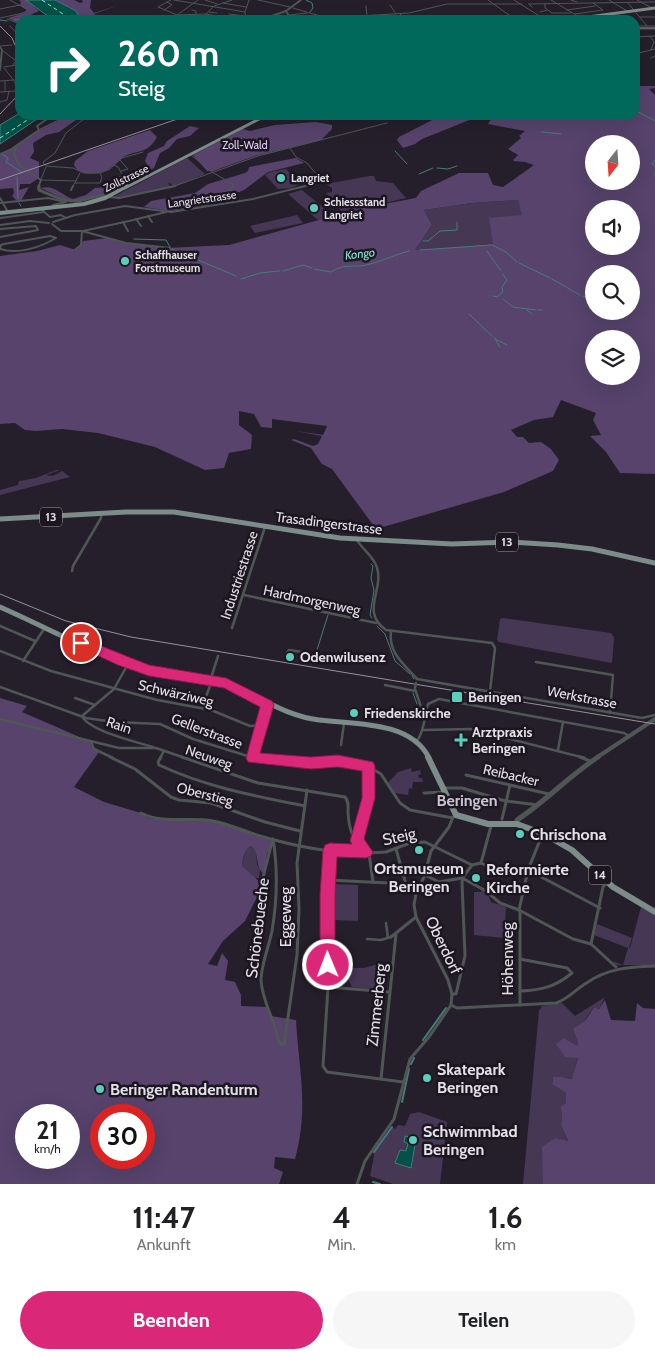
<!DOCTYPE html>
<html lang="de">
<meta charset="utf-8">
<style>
body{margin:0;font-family:Cabin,sans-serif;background:#f6f6f6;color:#202124;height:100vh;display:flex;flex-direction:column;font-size:19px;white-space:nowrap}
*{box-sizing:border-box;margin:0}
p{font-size:16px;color:#757577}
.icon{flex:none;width:28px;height:28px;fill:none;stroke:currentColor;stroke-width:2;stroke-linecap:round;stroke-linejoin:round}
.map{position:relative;height:1184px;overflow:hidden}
.drawer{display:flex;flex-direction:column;background:#fff;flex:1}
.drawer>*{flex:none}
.hud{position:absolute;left:15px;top:15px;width:625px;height:105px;border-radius:15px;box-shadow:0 5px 20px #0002;background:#00695c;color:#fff;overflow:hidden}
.needle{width:32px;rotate:197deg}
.tools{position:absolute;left:585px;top:135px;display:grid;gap:10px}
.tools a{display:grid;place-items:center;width:55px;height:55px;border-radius:50%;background:#fff;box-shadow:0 5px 20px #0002;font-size:25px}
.speed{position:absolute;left:15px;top:1104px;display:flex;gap:10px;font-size:25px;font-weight:700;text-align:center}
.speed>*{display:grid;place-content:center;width:65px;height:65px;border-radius:50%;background:#fff;box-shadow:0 5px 20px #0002;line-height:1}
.speed small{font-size:12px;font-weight:400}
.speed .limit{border:8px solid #d22;background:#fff;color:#111}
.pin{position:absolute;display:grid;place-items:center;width:42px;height:42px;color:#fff;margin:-21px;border:2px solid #fff;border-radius:50%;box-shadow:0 1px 5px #0007}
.me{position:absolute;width:55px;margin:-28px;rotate:359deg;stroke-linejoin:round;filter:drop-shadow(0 0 4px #0008)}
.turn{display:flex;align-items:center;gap:18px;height:105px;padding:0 20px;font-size:22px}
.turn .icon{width:65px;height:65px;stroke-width:2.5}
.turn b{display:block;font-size:35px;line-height:42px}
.eta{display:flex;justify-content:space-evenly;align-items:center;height:85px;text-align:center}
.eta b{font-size:30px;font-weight:700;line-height:35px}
.action{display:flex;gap:10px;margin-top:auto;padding:10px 20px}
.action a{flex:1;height:58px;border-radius:30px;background:#db2777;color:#fff;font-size:20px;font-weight:700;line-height:58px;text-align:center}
.action a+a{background:#f6f6f6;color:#202124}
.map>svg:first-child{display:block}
.green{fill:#463755}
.forest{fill:#57436c;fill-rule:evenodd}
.water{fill:#035148;stroke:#467c78}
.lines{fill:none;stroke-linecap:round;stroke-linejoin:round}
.stream-far1{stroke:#467c78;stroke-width:1}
.stream{stroke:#467c78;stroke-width:2}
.ferry{stroke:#87edda;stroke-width:1;stroke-dasharray:4 3;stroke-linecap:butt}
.pedestrian{stroke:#4f5755;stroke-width:2.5}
.minor-far3{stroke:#4f5755;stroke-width:1}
.minor-far2{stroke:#4f5755;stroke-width:2}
.minor-far1{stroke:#4f5755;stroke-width:2.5}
.minor{stroke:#4f5755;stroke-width:3}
.tertiary-far3{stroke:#4f5755;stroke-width:2}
.tertiary-far2{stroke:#4f5755;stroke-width:3}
.tertiary-far1{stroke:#4f5755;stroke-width:4}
.tertiary{stroke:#4f5755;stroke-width:5}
.primary-far3{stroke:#7c8c88;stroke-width:3}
.primary-far2{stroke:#7c8c88;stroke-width:4}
.primary-far1{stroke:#7c8c88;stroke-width:5}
.primary{stroke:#7c8c88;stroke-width:6}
.rail{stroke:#95909a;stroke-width:1}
.minor-bridge{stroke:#4f5755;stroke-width:2.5}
.route{fill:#db2777;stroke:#8e194d}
.poi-dot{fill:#5bcebb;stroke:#1c1621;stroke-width:2}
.labels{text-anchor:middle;stroke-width:5;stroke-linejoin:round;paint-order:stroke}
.far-park-label{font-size:11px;fill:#e4d0f9;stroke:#1c1621}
.far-street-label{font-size:11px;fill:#e4e0e8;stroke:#1c1621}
.far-poi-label{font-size:11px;font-weight:bold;fill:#e4e0e8;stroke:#1c1621;text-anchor:start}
.far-water-label{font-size:12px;font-style:italic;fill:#87edda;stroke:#1c1621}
.shield{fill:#1c1621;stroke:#a8a3ac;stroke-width:1}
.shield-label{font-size:12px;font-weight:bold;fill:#e4e0e8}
.street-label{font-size:14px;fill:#e4e0e8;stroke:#1c1621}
.poi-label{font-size:14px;font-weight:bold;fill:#e4e0e8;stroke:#1c1621;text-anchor:start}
.quarter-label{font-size:16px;font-weight:bold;fill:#c9c2d2;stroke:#1c1621}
.near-poi-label{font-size:16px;font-weight:bold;fill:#e4e0e8;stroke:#1c1621;text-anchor:start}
.near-street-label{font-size:16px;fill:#e4e0e8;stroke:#1c1621}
</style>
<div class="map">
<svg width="655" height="1184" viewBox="0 0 655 1184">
<rect width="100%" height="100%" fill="#251f2b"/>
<g class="green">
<path d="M187 158 205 174 174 187 170 183 168 184 171 187 120 197H113Z"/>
<path d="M286 169 300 184 291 188 278 189 265 175 270 172Z"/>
<path d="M370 176H374L376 181 393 183 406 198 343 213 326 193 332 192V188L326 184Z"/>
<path d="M302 190 340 222 326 227 288 194Z"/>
<path d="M518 200 523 215 493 244 415 250 432 225 424 210 472 203Z"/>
<path d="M297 215 303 223 255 233 250 226Z"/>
<path d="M56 470H60L46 475 53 476 62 471 70 477 0 495V490L18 485 19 481 36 478Z"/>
<path d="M503 618 611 633 614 637 612 663 499 642 497 640 500 619Z"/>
<path d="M411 768 412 772 420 770 421 774 418 775 419 778H422L423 782H413L412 789 409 788 408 795 394 793 388 783 398 772Z"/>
<path d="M250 846 256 851 257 865 260 869 259 878H254L242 866C242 859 245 850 250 846Z"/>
<path d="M335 884 358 885V921L334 920Z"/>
<path d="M481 890 488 895 491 902 506 907 504 938 474 935V892H481Z"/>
<path d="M641 907 655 915V965H616L612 961 623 965 628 948 594 935 597 924 632 938 629 947 630 948Z"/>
<path d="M375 965H382L384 970 381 990 352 987 349 981 351 968H364Z"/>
<path d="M605 997 599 1009 594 1007 581 1025 578 1046 564 1038 578 1057 573 1079 562 1077 553 1085 566 1093V1103L560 1107 562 1113 561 1125 568 1142 543 1147V1184H523L539 1011 542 1006 562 1003 575 1016Z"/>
<path d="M419 1112 447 1122 440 1184H393L370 1176 374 1156 373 1152 392 1127 395 1129 398 1125 405 1126 410 1114Z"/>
</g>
<g class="forest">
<path d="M19 0H26L39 11 24 18 47 17 53 20H20L18 23 8 18 24 13 27 10 20 5 21 2Z"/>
<path d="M55 0H74L80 3 83 2 82 0H91L90 8 94 13 119 5 94 14 99 20C90 20 80 21 76 11Z"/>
<path d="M635 79 638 86H655V88L649 89 655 95V474L620 473 606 452 590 436 601 435 593 420 596 413 561 400 553 417 534 420 511 430 517 437H523L529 443 541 442 551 449 559 460 553 471 504 492 376 529 332 469 322 464 311 448 291 440 294 439 313 446 318 444 322 436 296 431 323 435 327 426 272 419V428L261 427 254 414 239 411V425L252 435 251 449 229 453 224 468 205 470 155 447 98 433 62 429 36 431 25 430 15 423 0 424V256L37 251 60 245 73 249 79 248 83 241 107 238 123 243 167 248 229 245 362 208 416 198 421 191 459 173H488L493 185 503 187 534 165 525 162 514 161 513 160 518 155 508 149 521 138 519 136 525 131 488 124 494 115H635ZM594 144H631V181H594ZM518 200 522 215 489 218 493 244 415 250 432 225 424 210 472 203ZM594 209H631V246H594ZM594 274H631V311H594ZM594 339H631V376H594Z"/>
<path d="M69 115H83L59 132 46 135 33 143 34 152 30 158 39 162V178L30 184H20L19 190 29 187 21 201H17L12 196 14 193 13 188 0 189V155L9 151 44 127Z"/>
<path d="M442 115H477L472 119 422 139 415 144 403 148 397 140 399 137Z"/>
<path d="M316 122 332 125V129L321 140 255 156 213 171H207L193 155 243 129 250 131 275 125Z"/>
<path d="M190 126 199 128 190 136 177 139 169 148 160 153 154 168 127 182 111 194C97 193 86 202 73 200 60 199 51 192 40 188 55 184 61 195 73 199L86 195 95 188 109 187 112 178 129 174 148 166 145 161 148 153 164 146 167 141Z"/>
<path d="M150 130 157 137C147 154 141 149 125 156 119 159 115 165 110 168 100 175 80 177 74 165L75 161 88 151Z"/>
<path d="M296 158 304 163 268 172 244 190 207 205 170 211 144 207 151 201 195 193 208 184 245 173 248 171 249 167Z"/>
<path d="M0 698 27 706 22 712 91 742V746L99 752 74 787 104 802 141 813 147 817 154 819 185 818 210 820 273 839 267 854 265 875C253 866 261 851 250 846 245 850 242 859 242 866L263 885 245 921 223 941 208 964 217 966 222 953 228 961 225 980 235 982 241 995V1006L268 1007 271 1016 296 1020C299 1072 309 1107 295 1159L275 1157 274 1168 283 1172 279 1184H0ZM26 1115H69V1158H26ZM101 1115H144V1158H101Z"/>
<path d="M605 1000 611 1020 635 1021 637 1003 643 1008 655 1009V1184H543L542 1147 555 1138 568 1141 561 1125 562 1113 560 1107 566 1103V1093L553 1085V1077H562L572 1079 578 1058 565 1057 556 1044 564 1038 578 1046V1042L573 1028C584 1024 588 1017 594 1007L599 1009Z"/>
</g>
<g class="water">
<path d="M26 0H55L76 11 78 15 86 20H53Z"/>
<path d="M20 113V115H43L0 144V125Z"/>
<path d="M405 1136 416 1139 411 1168 395 1163 400 1150 406 1151 408 1144 404 1142Z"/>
</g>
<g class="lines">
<g class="stream-far1">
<path d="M306 0 312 3 313 8 310 12"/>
<path d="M312 17 313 20"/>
<path d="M0 20 7 21"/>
<path d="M14 20 47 17"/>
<path d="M635 110 655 121"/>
<path d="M541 132 561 134"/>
<path d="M395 151 407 164"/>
<path d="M2 154 8 158 6 162 23 173"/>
<path d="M655 160 652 164 655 166"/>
<path d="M437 168 448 169 457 166"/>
<path d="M655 172V176"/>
<path d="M419 174 433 168"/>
<path d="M17 177 18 198"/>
<path d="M19 203 21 206"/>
<path d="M134 239 166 240 170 247"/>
<path d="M423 241H428L440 231 457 230V222"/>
<path d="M492 245 506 252 517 262"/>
<path d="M172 249 236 276"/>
<path d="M420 250 491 245"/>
<path d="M487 251 501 271"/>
<path d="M519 263 550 278"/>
<path d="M314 269 331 272C346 262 355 269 370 264 383 261 396 254 409 251"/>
<path d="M283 271 303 265 312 268"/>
<path d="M241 279 260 273 280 271"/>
<path d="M552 279 580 295"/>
<path d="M493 296 497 297 503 292 502 287 507 280 503 274"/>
<path d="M583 296 594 299"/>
<path d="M503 299 513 307 536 310"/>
<path d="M527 310 532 314"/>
<path d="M538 310H542"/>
<path d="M469 314 492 336"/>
<path d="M494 337 500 347"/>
<path d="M495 339 507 345"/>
<path d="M371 564 373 566 371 578 374 590 370 615 372 618"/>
<path d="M329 612 332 604"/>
<path d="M377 626 385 634 395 661 410 674"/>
<path d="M316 653 328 615"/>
<path d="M412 676 414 679"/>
<path d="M413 693 417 704"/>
</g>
<g class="stream">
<path d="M423 1040 446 1008"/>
<path d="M411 1064 414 1058"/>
<path d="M402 1102 409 1069"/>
<path d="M374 1152 392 1127"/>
<path d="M373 1182 380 1184"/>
</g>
<g class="ferry">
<path d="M42 0 72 20"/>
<path d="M0 138 35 115"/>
</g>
<g class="pedestrian">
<path d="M386 923 388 938"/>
<path d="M367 939 381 940 391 937"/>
</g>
<g class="minor-far3">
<path d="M171 0 158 7 177 15 205 14 230 18"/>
<path d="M174 0 245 12"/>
<path d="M205 0 217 4"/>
<path d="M258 0 290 7"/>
<path d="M488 0 516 20"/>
<path d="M514 0 546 20"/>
<path d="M551 0 576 15"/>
<path d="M571 0 577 2"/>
<path d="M609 0 627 11"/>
<path d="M637 0 652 8"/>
<path d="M223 3 246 7"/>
<path d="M628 3 647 26"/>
<path d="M529 4 655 2"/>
<path d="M529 4 532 7"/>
<path d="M545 4V8L552 13H571"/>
<path d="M390 5 396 14"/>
<path d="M366 6 367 16"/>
<path d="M293 8 327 18 409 13 447 4H522"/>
<path d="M0 9 20 5"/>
<path d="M164 10 172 5 167 2"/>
<path d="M192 10 196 11V14"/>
<path d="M567 10 595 6"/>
<path d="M209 12 217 13"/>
<path d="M540 12 547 10"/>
<path d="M229 14 245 16"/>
<path d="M400 14 406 20"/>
<path d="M575 14 603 10 593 3"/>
<path d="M177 15 198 0"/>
<path d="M289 15 307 13"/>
<path d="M265 17 279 20"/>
<path d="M640 17H655"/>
<path d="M0 18 23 13 28 10 10 0"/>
<path d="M7 19 20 24"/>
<path d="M202 19 209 20"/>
<path d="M189 20H200"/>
<path d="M200 20 214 6 232 0"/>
<path d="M246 20 245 12 249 0"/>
<path d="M496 20 512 17"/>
<path d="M10 26 20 37"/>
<path d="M635 26H655"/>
<path d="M635 29H655"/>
<path d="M650 36 654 42 651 50"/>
<path d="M635 37 655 36"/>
<path d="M635 43 638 44 636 48"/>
<path d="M0 46 12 45"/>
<path d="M2 50 16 61 12 66"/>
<path d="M635 54 655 49"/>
<path d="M651 58 655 56"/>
<path d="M4 67 17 65"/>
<path d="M0 81 14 80"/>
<path d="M5 81V91"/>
<path d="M0 92 16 91 15 82 4 68"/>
<path d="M20 95V98"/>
<path d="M0 102 7 100 9 91"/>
<path d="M40 129 69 115"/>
<path d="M290 148 296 157 307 163 323 182 299 188"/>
<path d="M191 155 212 172 234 185 232 188"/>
<path d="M120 160 128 169 121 171"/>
<path d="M44 164 43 162 55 153 66 133 89 115"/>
<path d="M114 165 118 167 122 174"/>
<path d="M46 166 73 168 84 173H100L110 169 122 158 143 152"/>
<path d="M41 179 46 167"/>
<path d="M41 180 76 181"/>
<path d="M75 183H100L102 177 100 173"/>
<path d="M72 188 80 173"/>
<path d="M169 188 258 156 387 123"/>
</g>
<g class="minor-far2">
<path d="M71 190 73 186"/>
<path d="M110 197 119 198 175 186"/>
<path d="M0 198 8 212"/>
<path d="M0 203 48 198 66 202 53 205"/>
<path d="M205 206C210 196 226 195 233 186"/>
<path d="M41 209 50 217 61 215 66 218"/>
<path d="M148 216 152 222"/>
<path d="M0 218 44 212"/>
<path d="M136 219 141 226"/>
<path d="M129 221 166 212"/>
<path d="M53 222 75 215 125 206 171 212 253 199 305 186"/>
<path d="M123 222 128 231"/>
<path d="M52 224 61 231H82L126 243 170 248"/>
<path d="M0 225 30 221 49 223"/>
<path d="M0 229 36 226 38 230 0 237"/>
<path d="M83 231 129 221"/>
<path d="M50 236 56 238C41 247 18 255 0 249L1 245 4 244Z"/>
<path d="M76 249 81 245 82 231"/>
</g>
<g class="minor-far1">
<path d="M357 540C362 549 372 555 376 565 386 589 359 611 386 630L492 643 495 648 490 691"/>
<path d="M72 571 73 566 101 518V514"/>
<path d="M244 595 376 623"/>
<path d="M0 626 35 641"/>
<path d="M232 628 265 527"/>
<path d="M391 631C388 653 404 664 417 679"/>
<path d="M0 651 51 671 157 700 211 710 250 726 261 725"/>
<path d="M286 655 289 650 308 653"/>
<path d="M23 661 44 629"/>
<path d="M536 662 613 675 610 713"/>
<path d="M211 678 218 656"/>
<path d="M417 679 642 718 655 715"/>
<path d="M385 685 415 691"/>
<path d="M0 687 86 718 114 722 160 724 193 739 254 758"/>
<path d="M415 689 424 716"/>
<path d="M75 698 95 705"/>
<path d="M202 708 212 680"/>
<path d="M82 716C89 731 137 742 153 747"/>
<path d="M82 716 114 689 128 664"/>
<path d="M0 719 119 748H156L185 758"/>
<path d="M424 730 470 729 585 758"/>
<path d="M417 741C425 730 424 717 428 704L439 699 624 733 629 736"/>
<path d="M91 742 94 749 113 758"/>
<path d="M341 745 344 723"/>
<path d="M558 750 563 722"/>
<path d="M160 758 164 751"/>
<path d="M253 758 267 705"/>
</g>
<g class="minor">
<path d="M110 757 135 769 171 797 179 800 211 803 265 822 300 831"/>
<path d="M161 757 158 762 159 765C206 787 255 796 305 806"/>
<path d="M182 757 258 783 345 797C349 802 348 806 348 812 349 830 353 844 369 853"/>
<path d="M249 757 311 763 338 761 366 765 381 774 400 803 410 810 453 818"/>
<path d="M580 757 590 761"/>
<path d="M466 775 549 794"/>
<path d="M445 788H462L505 801 538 805"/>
<path d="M424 793 444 792"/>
<path d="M141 813C162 824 190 817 213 821 229 824 244 831 260 836 294 846 331 854 366 852"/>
<path d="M502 819 510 785"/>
<path d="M273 839C278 869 277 901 272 931 269 946 261 966 261 980 262 1002 276 1022 279 1043L284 1045 297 955 299 909 297 863 307 790"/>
<path d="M357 840 369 798 368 766"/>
<path d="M396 849 407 888 416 893"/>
<path d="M330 850 327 923 328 987 323 1066 327 1072 403 1082"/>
<path d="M369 853 386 852 410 843 425 842 472 865"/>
<path d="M369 853 373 882"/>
<path d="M481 863 491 826"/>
<path d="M481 863 502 873"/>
<path d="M528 870 600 908"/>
<path d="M425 875 439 882 462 878"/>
<path d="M462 878 486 891 500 903 519 910 573 939 591 944 616 967"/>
<path d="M328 880 389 883 407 888"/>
<path d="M258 897 272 842"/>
<path d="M519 910 528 870 542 835"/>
<path d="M520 912V1005"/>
<path d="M391 937 416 917"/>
<path d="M591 944 603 887 606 883"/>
<path d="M520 959 567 968 572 973C555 987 542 990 520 991"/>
<path d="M328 987 389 992"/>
<path d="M452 994H456L465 956 462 882 463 877 472 865 481 863"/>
<path d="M451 1005 457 1008 556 1003C568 999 575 990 585 984 607 968 629 967 655 966"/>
<path d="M381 1079 396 934"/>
<path d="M357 1184 365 1161 394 1119 410 1059 429 1037 451 1005 452 994 448 980 416 917 414 905 416 893 424 877 431 851 449 827 453 817"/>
</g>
<g class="tertiary-far3">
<path d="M286 11 301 0"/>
<path d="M225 20 269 17 286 11"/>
<path d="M284 20 289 16 286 11"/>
<path d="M0 47 2 50 0 70"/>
<path d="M16 146 14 155 19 165 41 180 38 188"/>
<path d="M0 154 10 150 39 130 37 126 53 115"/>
</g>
<path class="tertiary-far2" d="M39 186V190C51 195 65 202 78 201 89 200 98 193 110 196"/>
<path class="tertiary-far1" d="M596 758 655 719"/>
<path class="tertiary" d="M517 824V820C546 801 569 776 598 757"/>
<g class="primary-far3">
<path d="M565 20 655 8"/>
<path d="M125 188 267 115"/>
</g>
<path class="primary-far2" d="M0 213 84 204 105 198 127 186"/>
<g class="primary-far1">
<path d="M0 519 126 512H174L340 538 452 544 511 542 558 545 592 549 655 563"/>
<path d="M0 607C48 628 96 655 146 670 172 677 199 674 225 683 258 695 284 716 319 720 354 724 411 721 429 758"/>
</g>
<path class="primary" d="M428 757 456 815 488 824H517L544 834 572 850 613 887 655 912"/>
<g class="rail">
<path d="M0 26 12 38 20 56"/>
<path d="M635 28H655"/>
<path d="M0 114 20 93"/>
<path d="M0 180 189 115"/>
<path d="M0 594 66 621 131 637 655 724"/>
</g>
<path class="minor-bridge" d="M415 688 416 683"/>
</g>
<path class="route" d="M81 638 149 665 226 678 272 701 274 705 260 753 311 757 338 755 373 762 375 766V798L364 839 373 852 371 856 366 858 337 857 335 895V965L333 970 328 972 322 970 320 965V895L323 850 325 845 330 843 352 844 350 841 362 798V771L338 767 311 769 248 762 246 758 260 707 224 688 149 676 118 665 77 646 75 643 77 639Z"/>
<g class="poi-dot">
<circle cx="281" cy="178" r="5"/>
<circle cx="314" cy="208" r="5"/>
<circle cx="125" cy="261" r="5"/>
<circle cx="290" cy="657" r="5"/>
<rect x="451" y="691" width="12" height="12" rx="2.5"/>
<circle cx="354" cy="713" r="5"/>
<path d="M458.5 732.5h5v5h5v5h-5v5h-5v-5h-5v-5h5z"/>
<circle cx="520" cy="834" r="5"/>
<circle cx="419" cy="850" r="5"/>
<circle cx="476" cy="878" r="5"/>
<circle cx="427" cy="1078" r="5"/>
<circle cx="100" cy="1089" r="5"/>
<circle cx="413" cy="1140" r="5"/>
</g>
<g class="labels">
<g class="far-park-label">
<text x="245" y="149">Zoll-Wald</text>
</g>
<g class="far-street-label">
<text transform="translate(126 178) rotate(-26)" y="4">Zollstrasse</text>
<text transform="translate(202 199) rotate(-8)" y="4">Langrietstrasse</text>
</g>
<g class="far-poi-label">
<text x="291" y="182">Langriet</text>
<text x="324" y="206">Schiessstand<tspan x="324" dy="13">Langriet</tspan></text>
<text x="135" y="259">Schaffhauser<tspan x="135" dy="13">Forstmuseum</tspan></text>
</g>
<g class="far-water-label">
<text transform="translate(360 254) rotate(-7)" y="4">Kongo</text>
</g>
<g class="shield">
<rect x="40" y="507.5" width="22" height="19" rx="4"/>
<rect x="496" y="532.5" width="22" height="19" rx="4"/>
<rect x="589" y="865.5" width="22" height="19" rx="4"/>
</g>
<g class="shield-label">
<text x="51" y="521">13</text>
<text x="507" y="546">13</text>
<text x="600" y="879">14</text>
</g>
<g class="street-label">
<text transform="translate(329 523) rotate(7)" y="5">Trasadingerstrasse</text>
<text transform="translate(239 575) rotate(-72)" y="5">Industriestrasse</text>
<text transform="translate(312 600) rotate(12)" y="5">Hardmorgenweg</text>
<text transform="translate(176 693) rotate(13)" y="5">Schwärziweg</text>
<text transform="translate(582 697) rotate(11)" y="5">Werkstrasse</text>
<text transform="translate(119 725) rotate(19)" y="5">Rain</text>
<text transform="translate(207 731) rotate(21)" y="5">Gellerstrasse</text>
<text transform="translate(209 757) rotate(19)" y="5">Neuweg</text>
<text transform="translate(511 775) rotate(13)" y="5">Reibacker</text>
<text transform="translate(205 794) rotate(14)" y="5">Oberstieg</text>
</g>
<g class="poi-label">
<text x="300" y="662">Odenwilusenz</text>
<text x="468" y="702">Beringen</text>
<text x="364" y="718">Friedenskirche</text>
<text x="472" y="737">Arztpraxis<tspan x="472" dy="16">Beringen</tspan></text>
</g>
<g class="quarter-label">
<text x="467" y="806">Beringen</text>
</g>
<g class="near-poi-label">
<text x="530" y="840">Chrischona</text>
<text x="419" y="874" text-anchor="middle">Ortsmuseum<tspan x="419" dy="18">Beringen</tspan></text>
<text x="486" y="875">Reformierte<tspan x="486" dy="18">Kirche</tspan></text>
<text x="437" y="1075">Skatepark<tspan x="437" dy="18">Beringen</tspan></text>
<text x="110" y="1095">Beringer Randenturm</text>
<text x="423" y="1137">Schwimmbad<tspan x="423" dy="18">Beringen</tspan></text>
</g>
<g class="near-street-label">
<text transform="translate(399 836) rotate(-12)" y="6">Steig</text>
<text transform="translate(285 917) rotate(-90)" y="6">Eggeweg</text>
<text transform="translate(257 928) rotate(-83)" y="6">Schönebueche</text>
<text transform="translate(444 945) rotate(64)" y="6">Oberdorf</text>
<text transform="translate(507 959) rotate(-90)" y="6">Höhenweg</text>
<text transform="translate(376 1005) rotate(-84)" y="6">Zimmerberg</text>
</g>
</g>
</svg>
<div class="tools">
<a><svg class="needle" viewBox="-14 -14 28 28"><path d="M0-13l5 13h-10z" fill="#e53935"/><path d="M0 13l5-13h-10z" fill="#757577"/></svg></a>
<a><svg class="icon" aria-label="sound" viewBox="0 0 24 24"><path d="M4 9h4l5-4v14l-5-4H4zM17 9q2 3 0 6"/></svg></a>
<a><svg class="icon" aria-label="search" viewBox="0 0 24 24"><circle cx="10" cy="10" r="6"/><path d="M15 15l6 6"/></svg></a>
<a><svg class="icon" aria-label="layers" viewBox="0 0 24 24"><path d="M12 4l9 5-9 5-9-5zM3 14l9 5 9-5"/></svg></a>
</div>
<div class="speed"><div>21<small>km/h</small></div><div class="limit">30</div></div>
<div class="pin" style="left:81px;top:643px;background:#d93025"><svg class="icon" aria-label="arrive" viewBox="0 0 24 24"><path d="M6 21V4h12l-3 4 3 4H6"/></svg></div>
<svg class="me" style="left:328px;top:965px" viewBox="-20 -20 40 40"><circle r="17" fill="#db2777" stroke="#fff" stroke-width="3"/><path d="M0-11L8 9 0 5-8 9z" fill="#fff"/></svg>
<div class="hud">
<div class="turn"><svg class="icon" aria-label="right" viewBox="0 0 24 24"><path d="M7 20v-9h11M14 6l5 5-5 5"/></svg><div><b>260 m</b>Steig</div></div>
</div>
</div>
<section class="drawer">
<div class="eta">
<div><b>11:47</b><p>Ankunft</p></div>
<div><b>4</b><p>Min.</p></div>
<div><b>1.6</b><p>km</p></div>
</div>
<div class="action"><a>Beenden</a><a>Teilen</a></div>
</section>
